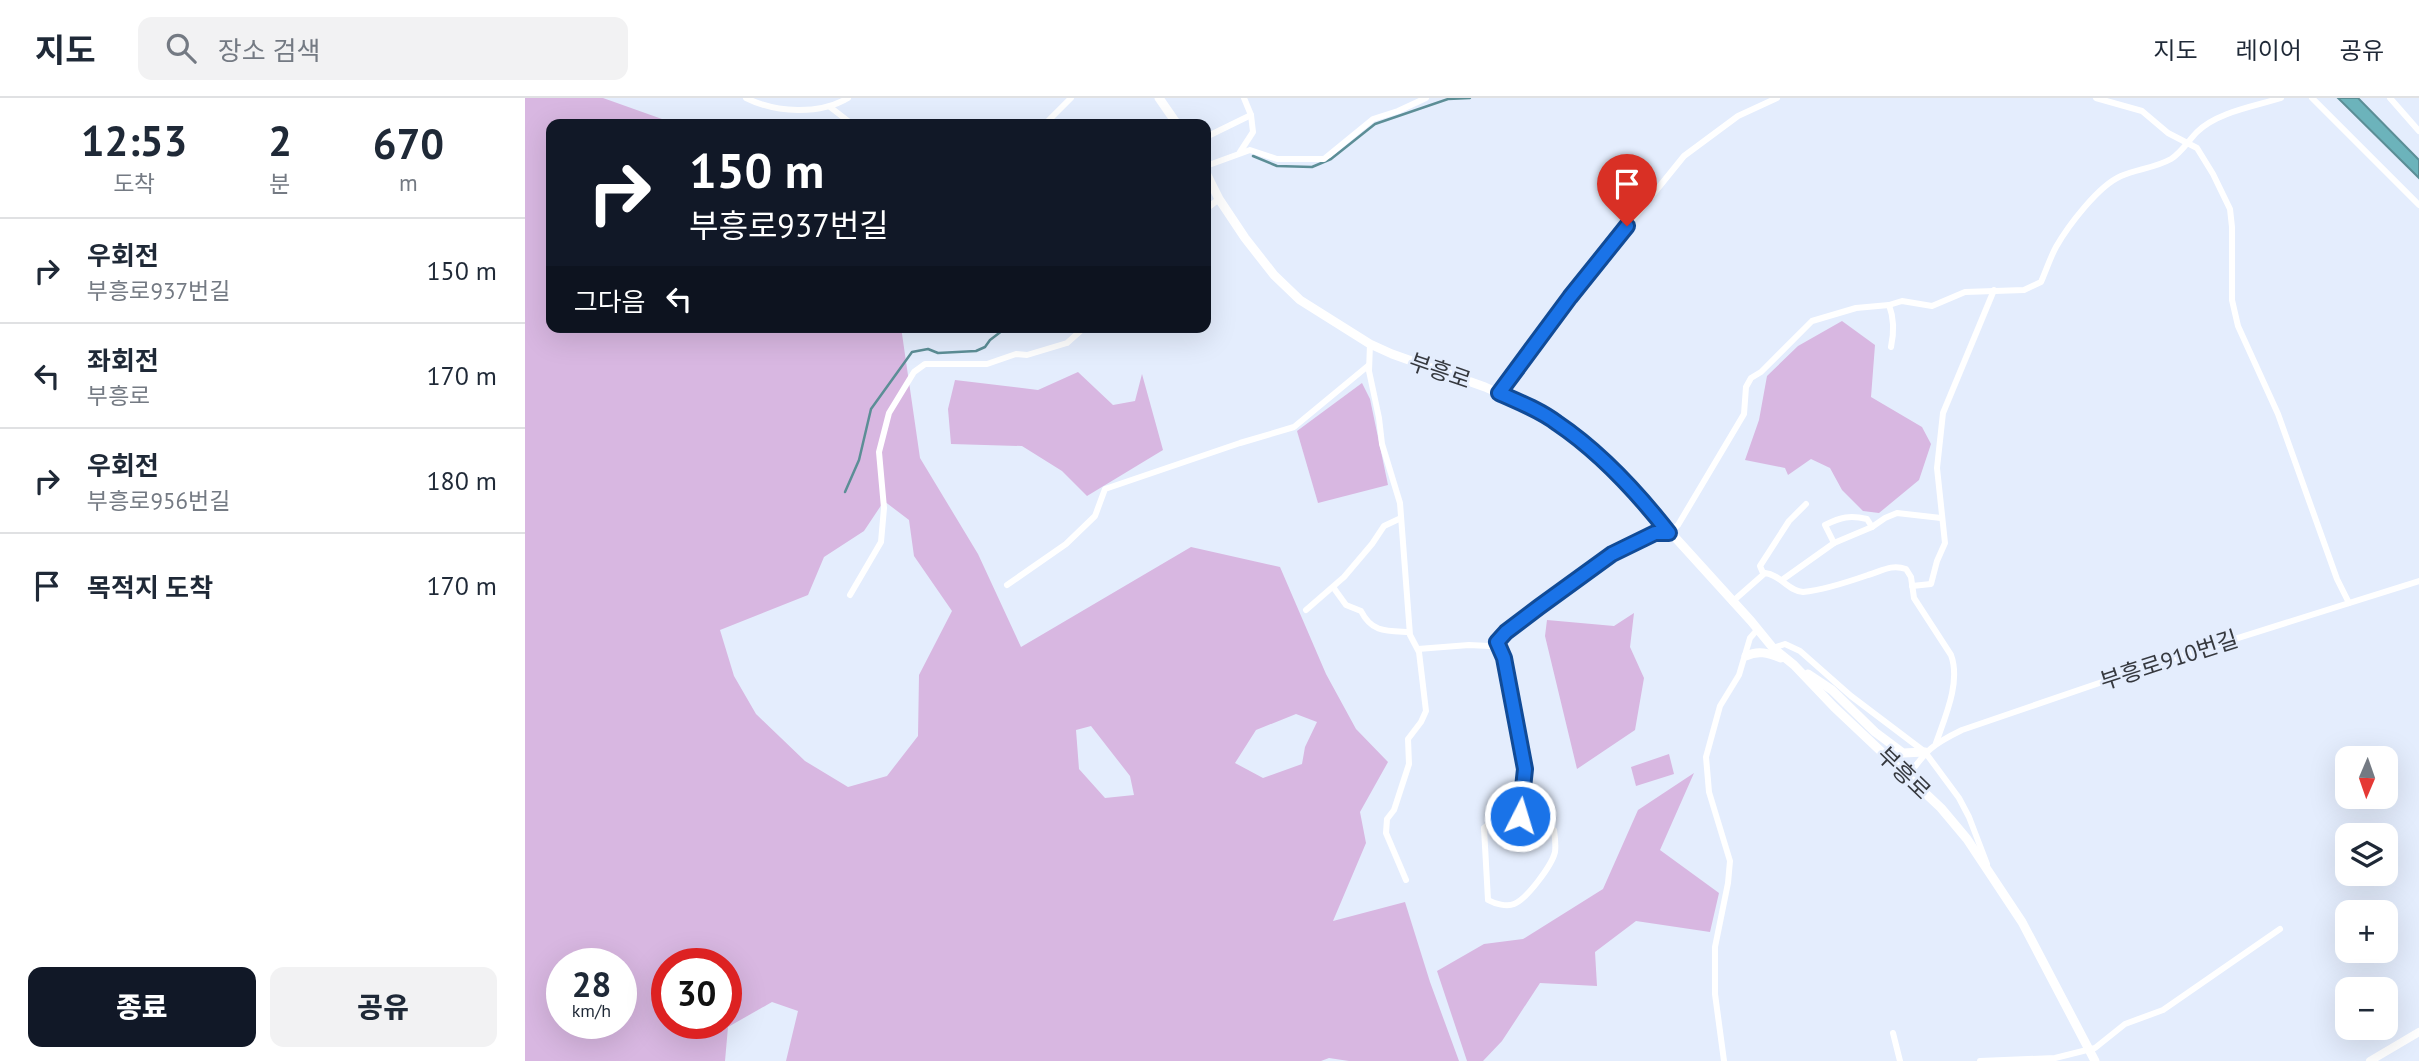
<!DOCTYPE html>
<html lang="ko">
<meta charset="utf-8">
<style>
body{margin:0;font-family:"PT Sans","Noto Sans KR",sans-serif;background:#f2f2f3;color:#1f2937;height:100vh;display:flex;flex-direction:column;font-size:26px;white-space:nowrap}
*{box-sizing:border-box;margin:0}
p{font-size:23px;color:#747a83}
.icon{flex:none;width:38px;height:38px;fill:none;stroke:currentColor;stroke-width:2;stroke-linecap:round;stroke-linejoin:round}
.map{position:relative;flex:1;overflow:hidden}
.details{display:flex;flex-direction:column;background:#fff;width:525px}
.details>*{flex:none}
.hud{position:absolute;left:21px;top:21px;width:665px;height:214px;border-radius:14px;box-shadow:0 7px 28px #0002;background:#111827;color:#fff;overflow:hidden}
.needle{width:46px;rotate:182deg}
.buttons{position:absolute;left:1810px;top:648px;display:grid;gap:14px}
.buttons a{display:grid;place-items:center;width:63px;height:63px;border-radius:14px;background:#fff;box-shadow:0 7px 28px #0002;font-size:35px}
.speed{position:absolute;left:21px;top:850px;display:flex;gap:14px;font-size:35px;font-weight:700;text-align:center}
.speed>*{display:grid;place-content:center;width:91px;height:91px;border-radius:50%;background:#fff;box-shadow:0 7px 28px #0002;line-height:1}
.speed small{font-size:18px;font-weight:400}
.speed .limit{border:10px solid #d22;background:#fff;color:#111}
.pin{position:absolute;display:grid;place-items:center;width:60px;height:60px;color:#fff;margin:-72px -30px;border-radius:50% 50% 50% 0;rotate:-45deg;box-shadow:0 0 7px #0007}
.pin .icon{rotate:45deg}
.me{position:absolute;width:77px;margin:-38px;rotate:5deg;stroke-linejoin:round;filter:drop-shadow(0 0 5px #0008)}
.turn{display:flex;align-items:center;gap:24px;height:147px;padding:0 28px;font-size:32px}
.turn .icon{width:91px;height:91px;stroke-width:2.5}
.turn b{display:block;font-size:49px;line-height:60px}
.then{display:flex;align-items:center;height:66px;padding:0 28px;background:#0003;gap:14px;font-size:26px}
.eta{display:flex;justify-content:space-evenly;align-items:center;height:119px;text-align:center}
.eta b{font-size:42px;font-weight:800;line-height:49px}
.action{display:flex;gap:14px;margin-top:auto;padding:14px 28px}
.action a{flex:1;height:80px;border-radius:14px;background:#111827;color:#fff;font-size:28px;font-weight:800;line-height:80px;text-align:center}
.action a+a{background:#f2f2f3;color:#1f2937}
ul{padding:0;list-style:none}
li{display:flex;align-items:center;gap:21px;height:105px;padding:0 28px;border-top:2px solid #e0e1e3}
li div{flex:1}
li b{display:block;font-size:26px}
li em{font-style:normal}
header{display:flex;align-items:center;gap:42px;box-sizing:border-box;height:98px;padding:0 35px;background:#fff;border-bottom:2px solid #e0e1e3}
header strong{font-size:33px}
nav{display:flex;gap:38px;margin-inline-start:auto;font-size:24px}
.search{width:490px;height:63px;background:#f2f2f3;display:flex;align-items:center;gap:18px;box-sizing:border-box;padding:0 24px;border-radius:14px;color:#747a83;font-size:26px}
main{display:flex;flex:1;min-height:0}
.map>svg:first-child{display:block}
.green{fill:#d8b7e1;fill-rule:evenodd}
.water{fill:#6cb3bb;stroke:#5c8e96;stroke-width:2}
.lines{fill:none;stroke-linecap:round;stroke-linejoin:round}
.stream{stroke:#5c8e96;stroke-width:2.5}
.minor{stroke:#fff;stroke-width:6}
.tertiary{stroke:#fff;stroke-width:8}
.secondary{stroke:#fff;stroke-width:9}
.route-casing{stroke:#114b97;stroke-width:18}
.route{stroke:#1a73e8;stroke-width:12}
.labels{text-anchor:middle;stroke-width:5;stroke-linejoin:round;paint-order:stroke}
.street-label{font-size:23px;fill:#36393f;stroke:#e4edfd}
</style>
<header>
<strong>지도</strong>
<div class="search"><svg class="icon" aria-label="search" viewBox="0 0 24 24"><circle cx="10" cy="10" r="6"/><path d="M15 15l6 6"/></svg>장소 검색</div>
<nav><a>지도</a><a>레이어</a><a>공유</a></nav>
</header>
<main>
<section class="details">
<div class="eta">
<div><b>12:53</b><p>도착</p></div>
<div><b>2</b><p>분</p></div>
<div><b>670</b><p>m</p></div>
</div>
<ul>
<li><svg class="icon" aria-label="right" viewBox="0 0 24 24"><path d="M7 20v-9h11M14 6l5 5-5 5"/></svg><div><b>우회전</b><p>부흥로937번길</p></div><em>150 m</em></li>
<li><svg class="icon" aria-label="left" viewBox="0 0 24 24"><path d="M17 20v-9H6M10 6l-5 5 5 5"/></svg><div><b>좌회전</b><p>부흥로</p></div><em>170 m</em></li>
<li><svg class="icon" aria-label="right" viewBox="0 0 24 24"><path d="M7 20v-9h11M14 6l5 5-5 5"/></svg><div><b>우회전</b><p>부흥로956번길</p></div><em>180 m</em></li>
<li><svg class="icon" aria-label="arrive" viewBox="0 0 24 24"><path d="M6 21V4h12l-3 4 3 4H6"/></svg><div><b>목적지 도착</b></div><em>170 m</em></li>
</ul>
<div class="action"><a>종료</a><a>공유</a></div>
</section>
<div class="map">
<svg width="1894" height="963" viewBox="0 0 1894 963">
<rect width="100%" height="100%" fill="#e4edfd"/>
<g class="green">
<path d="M0 0H78L151 26H26V229H376L395 360 453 456 496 549 666 449 755 469 801 576 831 631 863 664 835 714 841 745 808 823 880 804 905 884 934 963H824L804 960 796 963H261L273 913 247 904 203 929 200 963H0ZM359 403 384 422 389 458 427 513 394 577 393 638 362 678 323 689 280 663 231 616 209 578 195 532 283 497 299 459 339 433ZM771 616 792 624 780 649 777 666 738 680 710 665 731 632ZM566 628 605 678 609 697 580 700 554 671 551 632ZM37 866H96V926H37ZM142 866H201V926H142Z"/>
<path d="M1317 223 1350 247 1346 299 1397 329 1406 346 1394 382 1354 415 1338 413 1317 392 1305 370 1286 361 1263 377 1260 370 1220 362 1234 322 1242 278 1273 248Z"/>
<path d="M553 274 588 307 610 303 617 276 638 352 562 398 537 373 497 348 426 346 423 311 430 282 513 292Z"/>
<path d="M837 285 845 301 863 387 793 405 772 333Z"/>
<path d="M1109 515 1105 549 1119 580 1110 632 1052 671 1020 538 1022 522 1089 528Z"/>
<path d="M1144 656 1149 676 1111 688 1106 669Z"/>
<path d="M1169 675 1135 752 1194 795 1185 834 1111 823 1070 854 1072 888 1015 885 977 943 958 963H942L912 873 959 846 998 841 1078 791 1113 712Z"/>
</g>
<path class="water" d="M1813 0H1833L1894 62V80Z"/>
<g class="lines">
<g class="stream">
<path d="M728 58 752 68 787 69 806 61 850 26 923 1 945 0"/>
<path d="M320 394 334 362 346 311 387 254 403 251 413 255 451 253 460 249 465 242 482 229"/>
</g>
<g class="minor">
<path d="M221 0C251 15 295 17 323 0"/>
<path d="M1571 0 1617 13 1643 35 1672 50 1688 76 1705 111 1707 129V202L1713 228 1753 316 1812 481 1824 505"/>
<path d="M1787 0 1894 107"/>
<path d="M1865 0 1894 33"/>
<path d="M305 9 327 26"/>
<path d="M520 26 546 0"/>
<path d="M681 39 726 17 719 0"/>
<path d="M715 54 728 34 726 17"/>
<path d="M681 68 725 52 752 61H799L848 21 873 13 901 0"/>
<path d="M681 111 694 101"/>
<path d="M1364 207C1369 220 1369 235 1366 249"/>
<path d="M845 246 844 273 854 320 857 346 875 405 885 537 894 554 901 613 896 624 883 641 884 666 869 712 862 721 861 735 881 782"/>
<path d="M974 295 1045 199 1159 58 1213 18 1252 0"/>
<path d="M1309 445 1300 427C1316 419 1325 417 1342 421L1347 429"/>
<path d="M1238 475 1235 468 1264 423 1281 406"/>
<path d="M1257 482 1309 445 1347 429 1360 420 1372 415 1416 420"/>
<path d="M482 487 541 446 570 418 580 391 715 345 769 329 844 267"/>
<path d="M1387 488 1406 486 1412 463 1420 445 1412 370 1418 315 1469 192"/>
<path d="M808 489 821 507 836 513C847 535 862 533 884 534"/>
<path d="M325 497 356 444 359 410 354 354 364 315 389 274 400 266H462L491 256 502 257 542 245 560 229"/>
<path d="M1207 504 1240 475C1256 477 1263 493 1278 494 1299 492 1323 484 1343 477 1357 473 1366 466 1381 471L1386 479 1389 500 1426 557C1436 584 1420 619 1411 645"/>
<path d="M781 512 819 479 847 446 859 428 876 420"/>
<path d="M972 544 979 560 1000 671 994 727H963L959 730 963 802C970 806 982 809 989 806 1002 801 1027 767 1030 754 1031 746 1030 739 1029 732L1022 728 994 727"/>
<path d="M1248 550 1260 546 1275 553 1326 598 1400 654 1434 700 1444 719 1462 766"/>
<path d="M893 551 944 547 964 548 972 544 981 534 1014 509 1087 455 1130 435H1144L1153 427 1219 316 1221 289 1226 280 1236 274 1287 223 1331 210 1364 207 1377 203 1407 208 1440 194 1499 192 1516 184C1521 173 1525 160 1531 149 1543 128 1573 88 1596 78 1612 71 1630 70 1646 61 1656 55 1664 42 1672 34 1692 14 1731 8 1756 0"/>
<path d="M1382 679C1402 652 1406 647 1437 632L1621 569 1894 483"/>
<path d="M1368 935 1375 963"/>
<path d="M1199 963 1190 896V849L1203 785 1205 763 1184 694 1181 659 1195 608 1214 577 1225 540 1232 532"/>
<path d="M1455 963 1530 960 1570 950 1600 926 1638 912 1755 831"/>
</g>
<path class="tertiary" d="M1845 963 1894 934"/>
<g class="secondary">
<path d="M634 0 652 26"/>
<path d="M681 75 694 101 720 140 749 177 775 202 845 246 867 256 960 289 1000 307 1031 324 1088 371 1226 523 1248 550 1269 567 1309 609 1416 710 1442 741 1497 824 1570 963"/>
<path d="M1221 558C1233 552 1243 555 1256 560"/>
<path d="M1283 576 1307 592 1350 634 1378 655 1400 654"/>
</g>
</g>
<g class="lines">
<defs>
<path id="route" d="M995 718 1000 671 979 560 972 544 981 534 1014 509 1087 456 1130 435H1144C1112 394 1075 354 1032 325 1015 312 994 304 974 295L1045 199 1102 128"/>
</defs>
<use href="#route" class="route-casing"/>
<use href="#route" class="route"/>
</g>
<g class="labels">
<g class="street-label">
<text transform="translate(915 273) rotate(19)" y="8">부흥로</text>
<text transform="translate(1644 562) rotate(-18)" y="8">부흥로910번길</text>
<text transform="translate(1379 675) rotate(44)" y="8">부흥로</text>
</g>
</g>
</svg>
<div class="buttons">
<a><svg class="needle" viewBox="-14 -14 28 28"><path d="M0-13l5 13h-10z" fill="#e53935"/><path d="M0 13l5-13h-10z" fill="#747a83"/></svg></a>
<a><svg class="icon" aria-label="layers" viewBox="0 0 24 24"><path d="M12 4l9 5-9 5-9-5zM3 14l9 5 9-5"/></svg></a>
<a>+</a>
<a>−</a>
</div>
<div class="speed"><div>28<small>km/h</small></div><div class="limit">30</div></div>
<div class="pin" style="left:1102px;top:128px;background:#d93025"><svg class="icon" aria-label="arrive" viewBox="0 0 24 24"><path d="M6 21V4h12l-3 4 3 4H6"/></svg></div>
<svg class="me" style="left:995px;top:718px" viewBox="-20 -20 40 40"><circle r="17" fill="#1a73e8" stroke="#fff" stroke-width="3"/><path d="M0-11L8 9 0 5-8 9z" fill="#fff"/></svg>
<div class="hud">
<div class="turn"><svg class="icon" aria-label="right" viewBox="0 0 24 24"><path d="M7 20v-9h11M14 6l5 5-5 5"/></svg><div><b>150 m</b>부흥로937번길</div></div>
<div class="then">그다음<svg class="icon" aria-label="left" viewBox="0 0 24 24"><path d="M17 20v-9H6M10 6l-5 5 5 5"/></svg></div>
</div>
</div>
</main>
